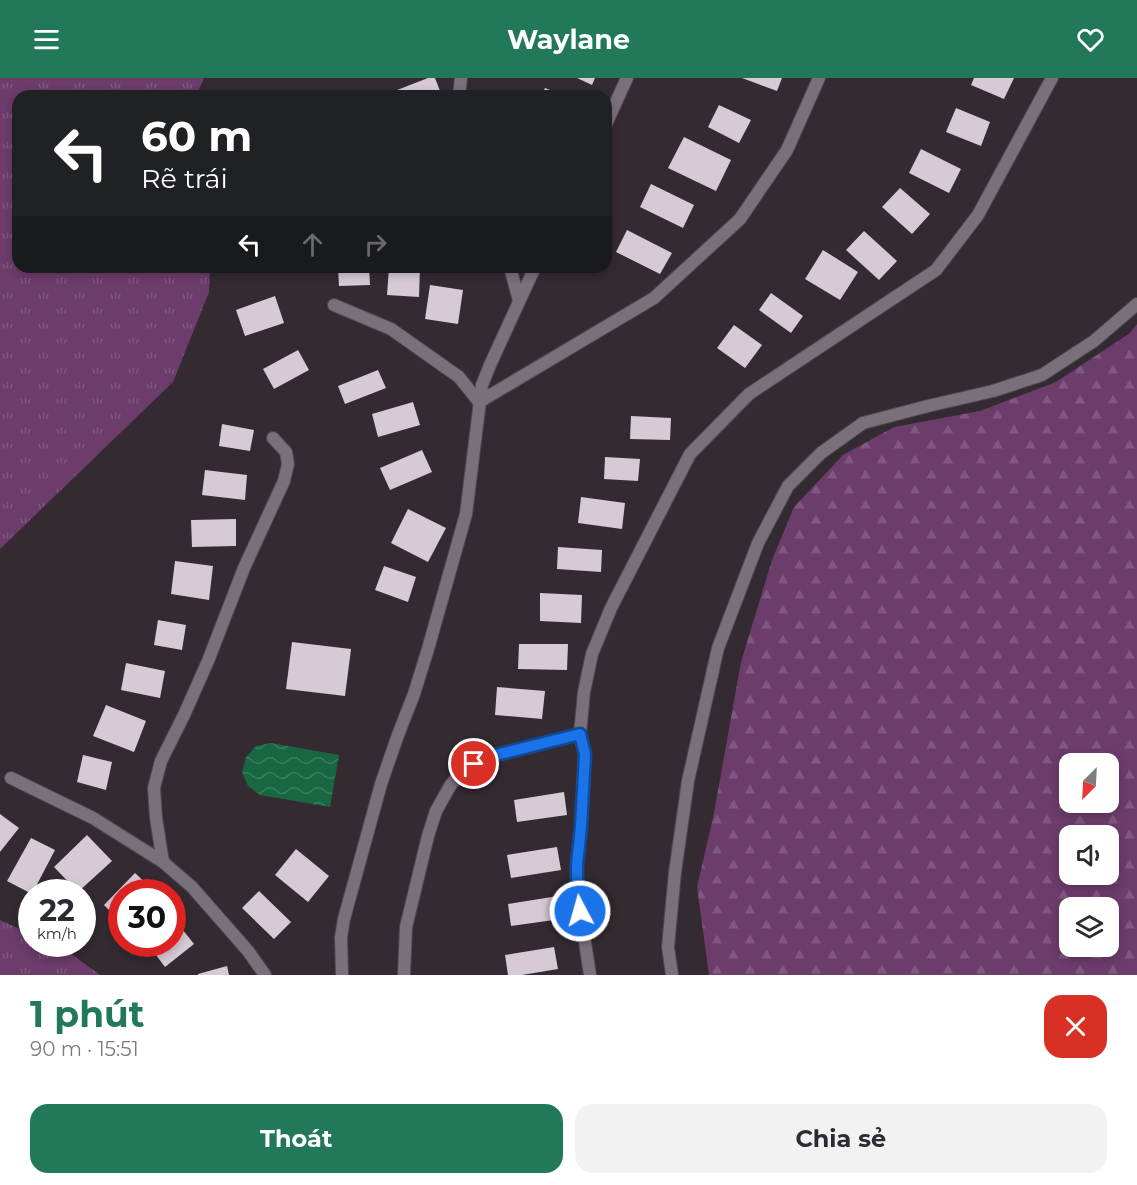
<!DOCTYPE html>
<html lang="vi">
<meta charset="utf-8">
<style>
body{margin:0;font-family:Montserrat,sans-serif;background:#f2f2f3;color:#2b2b33;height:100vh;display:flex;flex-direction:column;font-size:22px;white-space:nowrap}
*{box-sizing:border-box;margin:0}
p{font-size:20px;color:#7c7c81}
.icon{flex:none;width:33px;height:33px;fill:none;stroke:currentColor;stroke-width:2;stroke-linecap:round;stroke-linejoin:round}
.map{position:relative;height:897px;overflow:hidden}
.drawer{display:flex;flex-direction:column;background:#fff;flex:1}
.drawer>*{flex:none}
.hud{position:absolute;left:12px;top:12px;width:600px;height:183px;border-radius:18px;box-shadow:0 3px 9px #0003;background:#202124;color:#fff;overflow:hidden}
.needle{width:39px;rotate:204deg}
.controls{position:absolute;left:1059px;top:675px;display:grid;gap:12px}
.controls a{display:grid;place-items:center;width:60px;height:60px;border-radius:12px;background:#fff;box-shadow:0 3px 9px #0003;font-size:30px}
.speed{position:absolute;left:18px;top:801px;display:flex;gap:12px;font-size:30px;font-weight:700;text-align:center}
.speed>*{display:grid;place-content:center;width:78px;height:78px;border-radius:50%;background:#fff;box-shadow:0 3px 9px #0003;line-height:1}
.speed small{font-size:15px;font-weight:400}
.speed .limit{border:9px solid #d22;background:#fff;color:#111}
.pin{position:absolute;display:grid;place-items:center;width:51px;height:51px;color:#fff;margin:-26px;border:3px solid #fff;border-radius:50%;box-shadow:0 2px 6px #0007}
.me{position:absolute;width:66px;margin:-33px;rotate:354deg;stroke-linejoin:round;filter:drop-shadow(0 0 4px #0008)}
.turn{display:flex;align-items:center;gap:21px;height:126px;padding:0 30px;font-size:27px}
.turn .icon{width:78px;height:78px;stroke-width:2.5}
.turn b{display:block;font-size:42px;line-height:51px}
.lanes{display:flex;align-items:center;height:57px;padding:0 30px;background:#0003;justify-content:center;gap:30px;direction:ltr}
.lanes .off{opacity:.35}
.round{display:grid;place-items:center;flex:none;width:63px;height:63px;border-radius:18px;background:#f2f2f3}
.summary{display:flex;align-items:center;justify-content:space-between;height:102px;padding:0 30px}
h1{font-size:36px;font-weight:700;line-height:45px;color:#21795a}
.button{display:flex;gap:12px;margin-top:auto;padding:12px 30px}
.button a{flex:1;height:69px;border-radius:18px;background:#21795a;color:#fff;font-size:24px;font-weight:700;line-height:69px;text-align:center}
.button a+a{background:#f2f2f3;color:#2b2b33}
header{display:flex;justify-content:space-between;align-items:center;height:78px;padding:0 30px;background:#21795a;color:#fff;font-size:27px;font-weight:700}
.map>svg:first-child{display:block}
.grass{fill:url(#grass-tufts)}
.forest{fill:url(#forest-firs);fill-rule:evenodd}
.water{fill:url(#water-waves)}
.building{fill:#d6cad5}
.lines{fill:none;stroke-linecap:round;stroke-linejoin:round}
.minor-casing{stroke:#4f484f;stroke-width:14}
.minor{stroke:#7a707a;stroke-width:12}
.route-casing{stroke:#114b97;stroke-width:15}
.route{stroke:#1a73e8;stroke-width:10}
</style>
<header><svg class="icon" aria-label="menu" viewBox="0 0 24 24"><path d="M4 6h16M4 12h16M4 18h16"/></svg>Waylane<svg class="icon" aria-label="heart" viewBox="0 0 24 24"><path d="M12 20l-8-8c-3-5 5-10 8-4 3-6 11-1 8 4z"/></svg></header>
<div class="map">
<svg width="1137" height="897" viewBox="0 0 1137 897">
<defs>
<pattern id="grass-tufts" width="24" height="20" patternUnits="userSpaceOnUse" patternTransform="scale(1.5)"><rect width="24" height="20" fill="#6c3c6b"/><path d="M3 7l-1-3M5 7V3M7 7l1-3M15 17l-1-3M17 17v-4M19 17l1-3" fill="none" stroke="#80577f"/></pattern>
<pattern id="forest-firs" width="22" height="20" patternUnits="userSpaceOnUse" patternTransform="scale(1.5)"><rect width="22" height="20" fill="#6c3c6b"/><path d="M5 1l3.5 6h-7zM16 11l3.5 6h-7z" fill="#80577f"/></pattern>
<pattern id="water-waves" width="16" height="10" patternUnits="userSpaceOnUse" patternTransform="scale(1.5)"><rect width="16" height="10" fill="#196742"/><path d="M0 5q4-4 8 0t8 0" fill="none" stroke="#3a7c5d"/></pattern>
</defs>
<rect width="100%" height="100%" fill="#332a32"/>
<g class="grass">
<path d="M0 0H204L198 14V18H18V189H210L209 214 173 304 0 471Z"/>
<path d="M0 842 31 856 32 866H55L59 867 100 897H0Z"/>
</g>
<path class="forest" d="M1137 246V897H709L697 809 714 735 741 584 772 482 794 429 843 377 894 349 980 333 1056 304 1130 255ZM1070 686H1108V724H1070ZM1070 758H1108V796H1070ZM1070 830H1108V868H1070Z"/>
<path class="water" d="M271 665 339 677 330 729 260 717 248 708 242 694 246 679 256 668Z"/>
<g class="building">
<path d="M428 0H435L442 18H393L392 14Z"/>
<path d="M577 0H595L592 7Z"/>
<path d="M742 0H782L777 13Z"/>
<path d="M974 0H1014L1004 21 971 7Z"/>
<path d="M545 10 565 18H541Z"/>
<path d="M719 27 751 42 739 65 708 49Z"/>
<path d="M956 30 990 44 981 68 946 54Z"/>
<path d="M684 59 731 82 716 113 668 90Z"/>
<path d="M921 71 961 91 949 115 909 95Z"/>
<path d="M651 106 694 127 683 150 640 129Z"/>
<path d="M900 110 930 136 912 156 882 129Z"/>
<path d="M627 152 672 175 660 196 616 174Z"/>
<path d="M864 153 897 183 879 202 846 172Z"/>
<path d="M823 172 858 194 840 222 805 201Z"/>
<path d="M338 189H369L370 207 339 208Z"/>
<path d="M389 189H420L419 219 387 217Z"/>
<path d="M430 207 463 212 458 246 425 241Z"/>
<path d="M771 215 803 238 791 255 759 232Z"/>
<path d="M275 218 284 245 245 258 236 232Z"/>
<path d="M734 247 762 267 745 290 717 270Z"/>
<path d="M298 272 309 292 274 311 263 291Z"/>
<path d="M378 292 386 310 345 326 338 308Z"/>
<path d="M413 324 420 347 378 359 372 336Z"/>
<path d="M631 338 671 340 670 362 630 361Z"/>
<path d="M222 346 254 352 250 373 219 368Z"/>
<path d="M422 372 432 394 390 412 380 390Z"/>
<path d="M605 379 640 381 638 403 604 401Z"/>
<path d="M205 392 247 397 245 422 202 417Z"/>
<path d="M581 419 625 425 622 451 578 445Z"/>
<path d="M408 431 446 450 428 484 391 465Z"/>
<path d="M236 441V468L192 469 191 442Z"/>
<path d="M558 469 602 472 601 494 557 491Z"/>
<path d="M175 483 213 488 209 522 171 516Z"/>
<path d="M384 488 416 499 408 524 375 512Z"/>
<path d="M540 515 582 517 581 545 540 543Z"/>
<path d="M158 542 186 547 182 572 154 567Z"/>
<path d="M292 564 351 571 345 618 286 611Z"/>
<path d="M519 566H568L567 592 518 591Z"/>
<path d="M126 585 165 593 160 620 121 612Z"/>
<path d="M497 609 545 613 542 641 495 637Z"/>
<path d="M106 627 146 643 134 674 93 658Z"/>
<path d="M83 677 112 684 106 712 77 704Z"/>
<path d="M564 714 567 737 517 744 514 722Z"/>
<path d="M0 736 19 750 0 774Z"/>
<path d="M87 757 112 783 78 814 54 789Z"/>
<path d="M31 760 55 772 32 816 7 803Z"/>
<path d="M557 769 561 792 511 800 507 777Z"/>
<path d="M296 771 329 798 308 824 275 797Z"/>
<path d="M135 795 151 810 147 814H122V840L119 842 104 827Z"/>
<path d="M259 813 291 844 274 861 242 830Z"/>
<path d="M558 818 561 841 511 848 508 826Z"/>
<path d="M179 847 194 866 165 889 150 869 155 866H172V852Z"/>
<path d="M554 869 558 891 522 897H508L505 877Z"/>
<path d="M227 888 229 897H198V896Z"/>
</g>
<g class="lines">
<defs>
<g id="minor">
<path d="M459 18 461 0"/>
<path d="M606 46 627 0"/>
<path d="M510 189 519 223"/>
<path d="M334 227 391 251 459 299 479 324 654 220 740 141 787 72 819 0"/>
<path d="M11 700 93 740 163 784 192 809 248 873 265 897"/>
<path d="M163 784 156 740 154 710 161 683 184 637 208 583 244 490 284 403 288 386 286 374 273 360"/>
<path d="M342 897 341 859 344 841 381 706 398 657 414 616 428 571 466 436 482 307 490 287 535 189"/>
<path d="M404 897 406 849 428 758 436 733 450 708 463 691 485 680 580 656"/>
<path d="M590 897 577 812V787L581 749 585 676 580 656 584 614 592 576 611 530 690 376 749 316 936 192 978 137 1052 0"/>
<path d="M672 897 668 869 675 794 688 703 718 570 758 465 788 408 821 375 863 345 928 328 993 313 1042 297 1094 263 1137 226"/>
</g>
</defs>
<use href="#minor" class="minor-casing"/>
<use href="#minor" class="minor"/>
</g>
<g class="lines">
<defs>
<path id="route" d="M474 686 484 680 580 656 585 676 581 749 577 786V812L580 833"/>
</defs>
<use href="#route" class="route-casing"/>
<use href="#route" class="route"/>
</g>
</svg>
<div class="controls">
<a><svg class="needle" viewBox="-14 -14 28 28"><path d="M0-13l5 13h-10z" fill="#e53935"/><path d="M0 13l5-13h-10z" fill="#7c7c81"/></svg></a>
<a><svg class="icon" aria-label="sound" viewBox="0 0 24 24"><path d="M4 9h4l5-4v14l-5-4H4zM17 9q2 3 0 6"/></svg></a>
<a><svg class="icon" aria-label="layers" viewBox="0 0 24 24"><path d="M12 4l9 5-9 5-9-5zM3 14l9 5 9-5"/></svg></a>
</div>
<div class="speed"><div>22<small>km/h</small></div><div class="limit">30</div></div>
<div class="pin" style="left:474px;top:686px;background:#d93025"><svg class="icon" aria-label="arrive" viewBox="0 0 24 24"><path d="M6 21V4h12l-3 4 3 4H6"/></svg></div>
<svg class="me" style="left:580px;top:833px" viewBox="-20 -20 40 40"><circle r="17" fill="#1a73e8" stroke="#fff" stroke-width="3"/><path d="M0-11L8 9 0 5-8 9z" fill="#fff"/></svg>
<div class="hud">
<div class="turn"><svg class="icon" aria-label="left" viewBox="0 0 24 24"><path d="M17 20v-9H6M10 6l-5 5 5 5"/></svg><div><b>60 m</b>Rẽ trái</div></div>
<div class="lanes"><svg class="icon" aria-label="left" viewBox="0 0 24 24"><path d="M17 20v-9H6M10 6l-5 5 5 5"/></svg><svg class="icon off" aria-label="ahead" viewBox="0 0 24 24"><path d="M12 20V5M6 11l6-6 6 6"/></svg><svg class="icon off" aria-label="right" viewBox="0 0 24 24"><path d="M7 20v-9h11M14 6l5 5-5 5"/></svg></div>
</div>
</div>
<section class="drawer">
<div class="summary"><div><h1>1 phút</h1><p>90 m · 15:51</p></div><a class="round" style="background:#d93025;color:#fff"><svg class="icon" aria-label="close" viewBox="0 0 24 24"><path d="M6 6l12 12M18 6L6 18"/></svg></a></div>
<div class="button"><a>Thoát</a><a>Chia sẻ</a></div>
</section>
